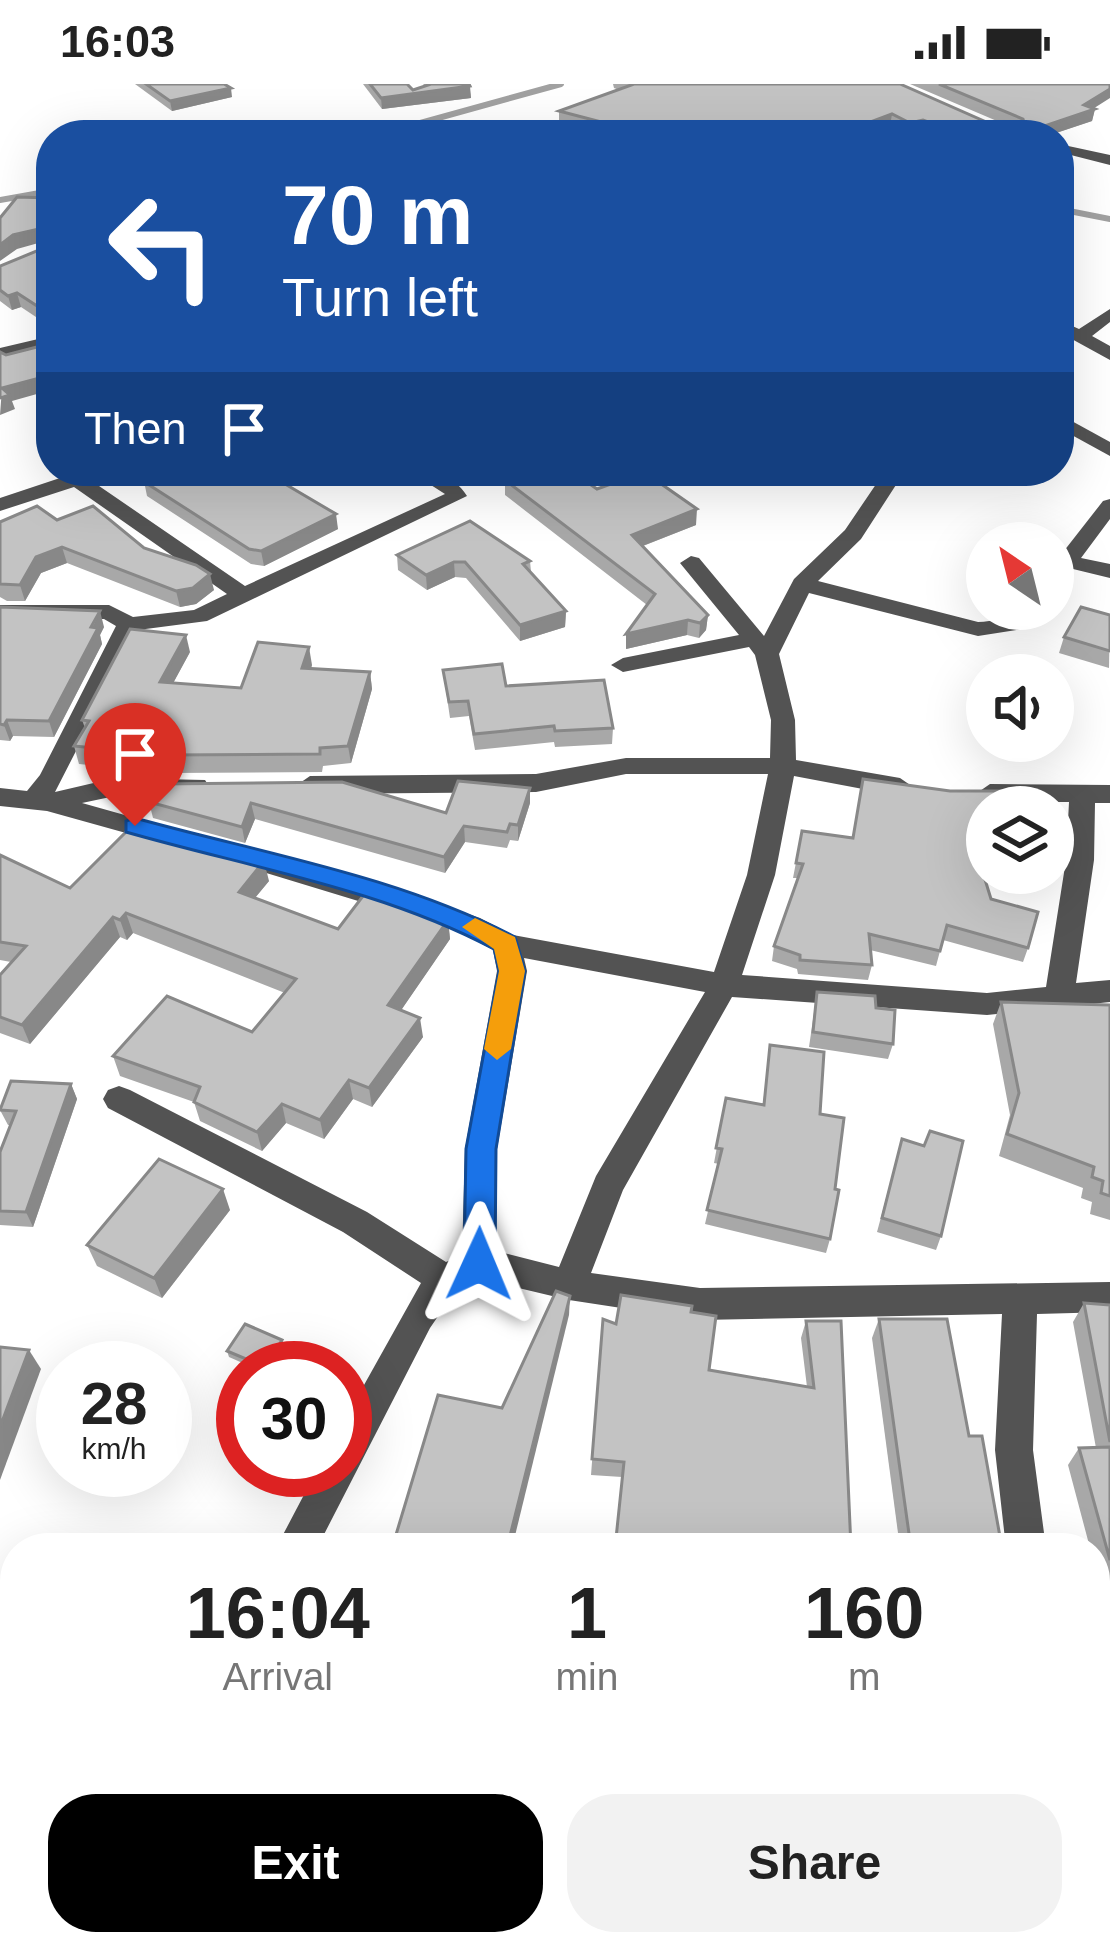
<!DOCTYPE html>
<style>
body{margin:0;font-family:Helvetica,sans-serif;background:#f2f2f2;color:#222;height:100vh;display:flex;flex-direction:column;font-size:45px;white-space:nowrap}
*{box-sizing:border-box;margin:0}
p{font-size:39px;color:#767676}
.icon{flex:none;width:66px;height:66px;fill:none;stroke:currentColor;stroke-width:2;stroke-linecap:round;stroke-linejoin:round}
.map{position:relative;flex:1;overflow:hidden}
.sheet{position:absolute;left:0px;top:1449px;width:1110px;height:423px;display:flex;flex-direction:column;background:#fff;border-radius:48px 48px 0 0;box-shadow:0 12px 48px #0002}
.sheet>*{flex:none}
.hud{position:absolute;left:36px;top:36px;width:1038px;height:366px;border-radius:48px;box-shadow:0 12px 48px #0002;background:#1a4fa0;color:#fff;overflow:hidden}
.needle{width:78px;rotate:325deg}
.buttons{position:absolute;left:966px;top:438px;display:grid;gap:24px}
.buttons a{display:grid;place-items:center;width:108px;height:108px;border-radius:50%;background:#fff;box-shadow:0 12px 48px #0002;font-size:60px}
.speed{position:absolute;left:36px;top:1257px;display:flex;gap:24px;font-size:60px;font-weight:700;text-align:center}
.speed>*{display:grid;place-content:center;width:156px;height:156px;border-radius:50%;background:#fff;box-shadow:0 12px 48px #0002;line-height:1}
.speed small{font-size:30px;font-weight:400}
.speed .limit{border:18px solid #d22;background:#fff;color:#111}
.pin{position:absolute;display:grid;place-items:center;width:102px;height:102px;color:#fff;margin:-123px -51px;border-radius:50% 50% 50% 0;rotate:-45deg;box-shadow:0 0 12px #0007}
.pin .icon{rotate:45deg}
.me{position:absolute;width:132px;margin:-66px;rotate:1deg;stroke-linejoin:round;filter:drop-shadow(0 0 9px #0008)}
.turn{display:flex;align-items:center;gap:42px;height:252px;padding:0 48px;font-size:54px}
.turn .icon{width:156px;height:156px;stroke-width:2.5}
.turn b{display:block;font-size:84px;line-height:102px}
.then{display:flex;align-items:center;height:114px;padding:0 48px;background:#0003;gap:24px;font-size:45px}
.eta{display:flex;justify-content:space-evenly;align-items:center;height:204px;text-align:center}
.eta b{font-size:72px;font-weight:700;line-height:84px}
.cta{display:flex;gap:24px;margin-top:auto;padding:24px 48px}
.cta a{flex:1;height:138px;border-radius:48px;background:#000;color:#fff;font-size:48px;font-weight:700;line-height:138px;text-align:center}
.cta a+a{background:#f2f2f2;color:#222}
.status{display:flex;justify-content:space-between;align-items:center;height:84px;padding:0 60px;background:#fff;direction:ltr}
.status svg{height:33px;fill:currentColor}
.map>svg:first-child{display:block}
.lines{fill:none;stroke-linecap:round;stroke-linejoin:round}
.stream{stroke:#a1a1a1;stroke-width:6}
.minor{fill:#535353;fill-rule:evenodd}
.wall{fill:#a8a8a8}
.shaded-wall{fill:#888}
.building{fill:#c3c3c3;stroke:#888;stroke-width:3}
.route{fill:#1a73e8;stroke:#114b97;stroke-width:3}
.slow{fill:#f59e0b}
</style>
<div class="status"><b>16:03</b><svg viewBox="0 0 49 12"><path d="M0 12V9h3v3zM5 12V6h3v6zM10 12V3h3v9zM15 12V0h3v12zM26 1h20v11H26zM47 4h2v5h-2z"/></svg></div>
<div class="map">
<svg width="1110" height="1871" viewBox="0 0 1110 1871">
<rect width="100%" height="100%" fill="#fff"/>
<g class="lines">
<g class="stream">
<path d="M377 51 561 0"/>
<path d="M0 116 51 107"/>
<path d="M1059 125 1110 135"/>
</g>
<g class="minor">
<path d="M1059 60 1110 71V81L1059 68Z"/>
<path d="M1110 225V238L1092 252 1110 262V276L1059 248V236L1079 245Z"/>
<path d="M51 252V263L0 276V264Z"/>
<path d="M1059 330 1110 358V372L1059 344Z"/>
<path d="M409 387C433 387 453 390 467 412L207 537 138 546 55 708 115 694 205 696 209 702 205 708 196 711 115 712 82 719 178 746 182 752 178 758 169 761 47 727 0 722V704L27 707 40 691 116 542 104 535H0V521H109L133 533 194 526 227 510 74 403 0 427V414L69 391H83L245 502 445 410Z"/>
<path d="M885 387H905L861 455 818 497 978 538C1003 538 1018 525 1042 525L1022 545 978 552 809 509 779 570 795 636 796 676 900 694 913 703 900 712 794 692 775 791 742 891 987 909 1046 903 1066 776 1069 718H990L977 709 990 700 1110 701V719H1095L1094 776 1076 899 1110 896V918L987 931 732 913 623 1106 591 1189 700 1204 1110 1198V1228L1037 1230 1033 1366 1046 1464H1006L995 1366 1002 1230 700 1236 569 1216 481 1195 456 1206 430 1244 317 1464H276L317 1386H345V1335L421 1199 343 1148 108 1024 103 1015 108 1006 119 1002 130 1006 367 1128 446 1178 462 1171 465 1065 497 887 493 866 460 848 217 774 213 767 227 758 396 805 480 834 513 851 714 888 747 791 768 690H626L536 708 310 710 297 701 310 692 536 690 626 674H770L771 636 755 571 749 563 623 588 611 581 623 574 739 551 680 479 691 472 699 474 764 552 794 495 845 446ZM524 874 705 908 596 1092 559 1183 496 1167 497 1065 527 887Z"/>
<path d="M1110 415V435L1081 474 1110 480V494L1073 485 1061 501 1053 503V481L1103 417Z"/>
<path d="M0 1537 15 1543V1584L0 1578Z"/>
<path d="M15 1765V1824L0 1831V1771Z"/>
<path d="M1095 1821 1110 1827V1871H1078L1075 1857H1095Z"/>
<path d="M382 1857H434L440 1871H388Z"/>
<path d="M518 1857H564L563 1871H517Z"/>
</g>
</g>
<g class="wall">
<path d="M135 0H224L232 13 172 27Z"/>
<path d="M363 0H407L413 6 425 2 423 0H469L471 14 382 25Z"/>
<path d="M613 0H900L1000 44 1011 43 910 0H1110L1093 25H1095L1092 37 1050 51H930L921 48 908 51 890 42 865 51H605L559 39V27L619 6 614 4Z"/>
<path d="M51 159V243L21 223 12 226 0 217V182L49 162Z"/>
<path d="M128 387H277L269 391 338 445 264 482 251 480 147 412 144 397Z"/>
<path d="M504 387H571L597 405 696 441 643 462 708 531 706 546 699 554 687 551 626 565 647 521 505 411V396L511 393Z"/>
<path d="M57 436 144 464 214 506 196 520 180 523 67 479 41 489 25 517H7L0 513V438Z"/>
<path d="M397 471 530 477 531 488 566 527 565 543 520 557 466 494 455 493 427 506 398 486Z"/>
<path d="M0 523 104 543 100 551 102 560 54 653 13 652 10 657 0 656Z"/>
<path d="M1110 531 1109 584 1059 569 1064 553Z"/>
<path d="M190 568 173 599 241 604 312 581 311 584 370 588 372 605 351 679 323 682 322 688 169 689 79 680 74 662 85 644 82 636Z"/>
<path d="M443 586 506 602 613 644 612 660 555 663 554 658 475 666 469 632 450 634Z"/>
<path d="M158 700 446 729 530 704V719L518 757 510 756 507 764 465 758 445 789 255 735 245 759 153 734 149 718Z"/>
<path d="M987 723V766L976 765 991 815 1028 864 1023 878 943 856 936 882 870 866 872 881 868 896 798 890 797 885 772 877 774 862 798 794H793L802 747 852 754Z"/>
<path d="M0 771 70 804 269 797 255 814 338 845 448 836 450 855 401 926 423 953 372 1023 353 1015 324 1055 286 1039 262 1067 200 1037 194 1018 120 992 113 972 252 948 285 909 133 849 127 856 120 853 30 960 0 949V891L11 878 0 876Z"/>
<path d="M817 908 876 924 893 960 888 975 809 963Z"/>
<path d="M1001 918 1110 921V1136L1090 1130 1092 1118 1081 1114 1083 1104 999 1072 1010 1031 993 940Z"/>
<path d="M770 961 820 1030 830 1155 826 1169 705 1140 719 1080 714 1079 726 1014 763 1020Z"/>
<path d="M71 1000 77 1015 33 1143 0 1141V1068L10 1041H8L0 1026Z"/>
<path d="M898 1070 941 1152 936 1166 877 1148Z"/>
<path d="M230 1126 162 1214 97 1182 87 1161Z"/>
<path d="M1084 1219 1110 1221V1502L1101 1503 1095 1481V1464H1090L1068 1381 1079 1364H1096L1073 1238Z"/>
<path d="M691 1228 709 1286 807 1303 801 1254 806 1237 851 1464 622 1393 591 1391 603 1235 616 1240Z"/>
<path d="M879 1235 969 1352 1002 1464H900L872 1254Z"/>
<path d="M284 1262 271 1284H254L229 1273 227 1267Z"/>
<path d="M1110 1653V1679L1106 1657Z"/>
<path d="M771 1857H1054L1056 1871H771Z"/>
</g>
<g class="shaded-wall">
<path d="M470 2 471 14 382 25 381 14Z"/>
<path d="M231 4 232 13 172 27 170 17Z"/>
<path d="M1110 5V14L1088 28 1095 25 1092 37 1050 51H1018L1084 21Z"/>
<path d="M892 30 890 42 865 51H836Z"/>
<path d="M923 36 921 48 908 51 910 39Z"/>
<path d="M51 119V140L42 158 17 165 0 177V161Z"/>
<path d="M17 209 21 223 12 226 8 212Z"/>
<path d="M51 291V306L12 317 15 325 0 331 2 304Z"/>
<path d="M697 425 696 441 632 466V451Z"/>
<path d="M336 430 338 445 264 482 261 467Z"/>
<path d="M62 463 67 479 41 489 25 517 20 501 36 473Z"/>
<path d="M454 478 455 493 427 506 426 491Z"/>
<path d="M210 490 214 506 196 520 180 523 176 507Z"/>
<path d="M100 527 104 543 100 551 102 560 54 653 49 637Z"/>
<path d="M566 527 565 543 520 557V541Z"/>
<path d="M708 531 706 546 699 554 700 539Z"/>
<path d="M688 536 687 551 626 565V550Z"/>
<path d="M186 551 190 568 164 616 160 598Z"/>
<path d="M309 563 312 581 305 601 302 584Z"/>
<path d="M370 588 372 605 351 679 348 662Z"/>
<path d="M7 636 13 652 10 657 4 641Z"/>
<path d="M530 704V719L518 757V741Z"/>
<path d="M251 719 255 735 245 759 242 743Z"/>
<path d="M464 742 465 758 445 789 444 773Z"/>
<path d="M264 777 269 797 243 828 239 808Z"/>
<path d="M126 829 133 849 127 856 120 836Z"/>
<path d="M113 833 120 853 30 960 22 941Z"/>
<path d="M448 836 450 855 391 941 388 921Z"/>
<path d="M420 934 423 953 372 1023 369 1004Z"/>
<path d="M349 996 353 1015 324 1055 320 1036Z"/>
<path d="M71 1000 77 1015 33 1143 26 1128Z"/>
<path d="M282 1020 286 1039 262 1067 257 1048Z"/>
<path d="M223 1105 230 1126 162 1214 154 1194Z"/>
<path d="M570 1212 569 1231 512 1464H507Z"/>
<path d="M282 1256 284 1262 271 1284H265Z"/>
<path d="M29 1266 41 1285 0 1396V1343Z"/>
<path d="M264 1857H273L269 1871H260Z"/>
</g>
<g class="building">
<path d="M146 0H224L231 4 170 17Z"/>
<path d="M370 0H407L413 6 431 0H469L470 2 381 14Z"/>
<path d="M634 0H900L1000 44 1025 42 1023 35 939 0H1110V5L1084 21 1095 25 1018 51H964L923 36 910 39 892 30 836 51H651L559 27Z"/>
<path d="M17 113 51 114V119L39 145 13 151 0 161V134Z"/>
<path d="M51 159V231L17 209 8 212 0 206V182L49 162Z"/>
<path d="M37 263 51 280V291L2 304 10 311 0 314V268L6 271Z"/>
<path d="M148 387H263L336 430 261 467 249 465 143 397 156 392Z"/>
<path d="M520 387H571L597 405 644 388 697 425 632 451 708 531 700 539 688 536 626 550 655 510 505 396 522 389Z"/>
<path d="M37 422 57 436 93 422 144 464 196 481 210 490 193 504 176 507 62 463 36 473 20 501 0 500V438Z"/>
<path d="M470 437 530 477 523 480 566 527 520 541 465 478H454L426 491 397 471Z"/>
<path d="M0 523 100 527 91 543 98 544 49 637 7 636 4 641 0 640Z"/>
<path d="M1081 523 1110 531V567L1064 553Z"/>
<path d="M130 545 186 551 160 598 241 604 258 558 309 563 302 584 370 588 348 662 320 664V670L165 671 74 662 89 637 82 636Z"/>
<path d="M502 580 506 602 604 596 613 644 555 647 554 642 474 650 468 617 449 618 443 586Z"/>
<path d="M863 695 950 707H1027L1029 723H987V751L971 750 991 815 1038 828 1028 864 947 841 940 867 869 850 872 881 800 876V871L774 862 803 780 796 779 802 747 853 754Z"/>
<path d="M458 697 530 704 518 741 510 740 507 748 464 742 444 773 251 719 242 743 149 718 158 700 342 698 446 729Z"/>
<path d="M135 739 264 777 239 808 338 845 366 808 448 836 388 921 420 934 369 1004 349 996 320 1036 282 1020 257 1048 194 1018 200 1003 113 972 167 912 252 948 296 895 126 829 120 836 113 833 22 941 0 933V891L26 862 0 858V771L70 804Z"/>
<path d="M817 908 875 912 876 924 895 926 893 960 813 948Z"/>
<path d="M1001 918 1110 921V1112L1101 1109 1103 1097 1092 1093 1094 1083 1007 1050 1019 1009Z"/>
<path d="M770 961 824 968 820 1030 844 1034 835 1105 839 1106 830 1155 707 1126 722 1065 716 1064 726 1014 764 1021Z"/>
<path d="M11 997 71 1000 26 1128 0 1127V1068L16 1027 0 1026Z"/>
<path d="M930 1047 963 1057 941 1152 882 1134 902 1055 924 1062Z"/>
<path d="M159 1075 223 1105 154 1194 87 1161Z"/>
<path d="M556 1207 570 1212 507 1464H392L438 1311 502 1324Z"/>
<path d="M621 1211 692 1222 691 1228 716 1232 709 1286 814 1304 806 1237H841L851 1464H615L624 1378 592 1375 603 1235 616 1240Z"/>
<path d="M1084 1219 1110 1221V1358Z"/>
<path d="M879 1235H947L969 1352H982L1002 1464H911Z"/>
<path d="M245 1240 282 1256 265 1283 227 1267Z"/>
<path d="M0 1263 29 1266 0 1343Z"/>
<path d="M1110 1363V1476L1079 1364Z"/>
<path d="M152 1857H264L260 1871H148Z"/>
<path d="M776 1857H1054L1056 1871H776Z"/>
</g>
<path class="route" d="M135 734C261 769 399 792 515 853L525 887 496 1065 495 1180 490 1190 479 1194 468 1190 464 1180 466 1065 499 887 494 865C382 805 248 783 126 748V737Z"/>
<path class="slow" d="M475 834 515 853 525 887 511 965 497 976 484 965 499 887 494 865 462 843Z"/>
</svg>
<div class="buttons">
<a><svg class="needle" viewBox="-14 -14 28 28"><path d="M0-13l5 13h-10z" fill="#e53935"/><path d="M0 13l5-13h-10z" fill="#767676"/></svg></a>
<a><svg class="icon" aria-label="sound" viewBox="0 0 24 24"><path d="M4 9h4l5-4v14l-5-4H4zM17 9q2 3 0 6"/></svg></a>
<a><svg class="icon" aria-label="layers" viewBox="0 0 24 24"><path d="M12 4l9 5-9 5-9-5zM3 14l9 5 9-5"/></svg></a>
</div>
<div class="speed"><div>28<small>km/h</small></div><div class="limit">30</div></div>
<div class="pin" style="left:135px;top:742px;background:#d93025"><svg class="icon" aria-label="arrive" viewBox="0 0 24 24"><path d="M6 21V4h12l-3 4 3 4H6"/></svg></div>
<svg class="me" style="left:479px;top:1180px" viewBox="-20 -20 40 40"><path d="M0-17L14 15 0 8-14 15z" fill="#1a73e8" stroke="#fff" stroke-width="4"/></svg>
<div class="hud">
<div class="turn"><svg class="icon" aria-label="left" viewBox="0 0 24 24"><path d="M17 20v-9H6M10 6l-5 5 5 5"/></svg><div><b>70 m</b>Turn left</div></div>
<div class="then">Then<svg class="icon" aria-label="arrive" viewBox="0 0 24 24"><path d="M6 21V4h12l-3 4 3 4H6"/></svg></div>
</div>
<section class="sheet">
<div class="eta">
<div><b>16:04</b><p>Arrival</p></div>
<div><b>1</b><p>min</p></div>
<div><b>160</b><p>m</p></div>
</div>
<div class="cta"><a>Exit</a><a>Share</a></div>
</section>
</div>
